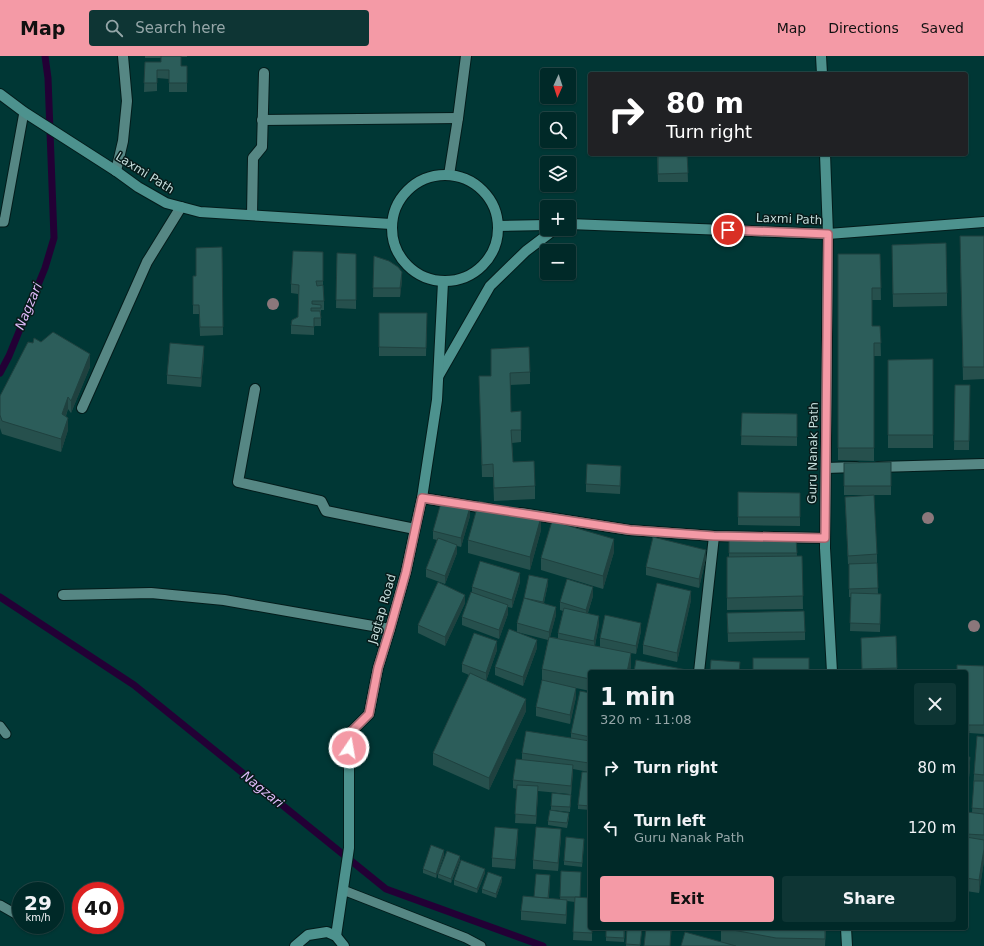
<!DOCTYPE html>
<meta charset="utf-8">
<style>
body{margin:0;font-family:"DejaVu Sans",sans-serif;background:#0e3534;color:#f1f3f6;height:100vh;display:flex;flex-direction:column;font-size:15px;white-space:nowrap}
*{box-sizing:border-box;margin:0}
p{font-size:13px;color:#95a6a8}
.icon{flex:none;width:22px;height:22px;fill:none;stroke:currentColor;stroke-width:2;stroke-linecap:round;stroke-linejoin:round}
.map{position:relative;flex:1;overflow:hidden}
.panel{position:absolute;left:588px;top:614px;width:380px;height:260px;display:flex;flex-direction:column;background:#002928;border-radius:4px;box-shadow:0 1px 3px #0004,0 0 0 1px #224545}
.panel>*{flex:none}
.top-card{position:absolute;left:588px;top:16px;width:380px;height:84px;border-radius:4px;box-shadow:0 1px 3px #0004,0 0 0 1px #224545;background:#202124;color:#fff;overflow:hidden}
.needle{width:26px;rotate:183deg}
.controls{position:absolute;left:540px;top:12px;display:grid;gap:8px}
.controls a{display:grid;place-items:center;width:36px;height:36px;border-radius:4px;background:#002928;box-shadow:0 1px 3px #0004,0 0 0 1px #224545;font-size:20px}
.speed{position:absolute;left:12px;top:826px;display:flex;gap:8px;font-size:20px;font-weight:700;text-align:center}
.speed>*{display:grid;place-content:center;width:52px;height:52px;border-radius:50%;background:#002928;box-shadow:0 1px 3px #0004,0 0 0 1px #224545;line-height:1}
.speed small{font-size:10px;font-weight:400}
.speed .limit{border:6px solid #d22;background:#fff;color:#111}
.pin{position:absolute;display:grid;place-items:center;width:34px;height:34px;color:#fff;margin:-17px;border:2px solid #fff;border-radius:50%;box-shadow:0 1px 4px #0007}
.me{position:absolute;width:44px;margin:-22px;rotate:12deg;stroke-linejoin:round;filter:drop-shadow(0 0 3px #0008)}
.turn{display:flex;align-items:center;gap:14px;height:84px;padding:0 12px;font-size:18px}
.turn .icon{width:52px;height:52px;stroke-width:2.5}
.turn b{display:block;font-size:28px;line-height:34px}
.round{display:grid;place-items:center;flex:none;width:42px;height:42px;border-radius:4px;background:#0e3534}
.overview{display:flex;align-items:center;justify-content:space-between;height:68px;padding:0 12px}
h1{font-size:24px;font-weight:700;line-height:30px}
.action{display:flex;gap:8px;margin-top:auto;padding:8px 12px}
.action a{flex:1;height:46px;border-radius:4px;background:#f49aa6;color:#111;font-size:16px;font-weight:700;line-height:46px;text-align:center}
.action a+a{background:#0e3534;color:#f1f3f6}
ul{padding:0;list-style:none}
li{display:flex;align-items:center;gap:12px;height:60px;padding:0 12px}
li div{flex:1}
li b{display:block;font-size:15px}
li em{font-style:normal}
header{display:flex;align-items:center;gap:24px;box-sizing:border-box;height:56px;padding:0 20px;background:#f49aa6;color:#111}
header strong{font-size:19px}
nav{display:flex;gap:22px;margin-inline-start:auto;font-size:14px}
.search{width:280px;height:36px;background:#0e3534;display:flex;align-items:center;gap:10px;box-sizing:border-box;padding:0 14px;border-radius:4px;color:#95a6a8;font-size:15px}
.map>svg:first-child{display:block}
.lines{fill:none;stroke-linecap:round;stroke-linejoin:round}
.stream{stroke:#230035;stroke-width:7}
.lane-casing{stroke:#031c1b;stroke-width:11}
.street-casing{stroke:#031c1b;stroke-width:12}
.secondary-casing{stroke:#031c1b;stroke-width:12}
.lane{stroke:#568784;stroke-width:9}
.street{stroke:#568784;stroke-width:10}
.secondary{stroke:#4d928e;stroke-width:10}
.tree{fill:#8b777b}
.wall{fill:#26504d}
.shaded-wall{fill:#1f413f}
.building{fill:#2c5d5a;stroke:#1f413f}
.route-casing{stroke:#9f646c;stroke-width:10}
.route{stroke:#f49aa6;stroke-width:7}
.labels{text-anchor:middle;stroke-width:3;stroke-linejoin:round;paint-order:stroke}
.street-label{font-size:12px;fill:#c4dddb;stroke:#071b1a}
.water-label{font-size:13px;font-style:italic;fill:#deb9f8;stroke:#071b1a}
</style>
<header>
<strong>Map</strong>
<div class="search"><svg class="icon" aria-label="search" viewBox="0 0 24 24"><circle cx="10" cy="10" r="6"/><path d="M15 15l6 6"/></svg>Search here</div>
<nav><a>Map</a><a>Directions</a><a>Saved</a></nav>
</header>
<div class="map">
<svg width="984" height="890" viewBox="0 0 984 890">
<rect width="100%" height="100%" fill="#003735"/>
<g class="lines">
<g class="stream">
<path d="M0 317 9 300 45 212 54 182 48 22 45 0"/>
<path d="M0 541 134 629 386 833 543 890"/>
</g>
<defs>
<g id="lane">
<path d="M0 166H4L24 56"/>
<path d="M0 670 6 678"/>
<path d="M343 834 466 882 481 890"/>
<path d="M0 849 21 861"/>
</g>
<g id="street">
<path d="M262 64 458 62"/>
<path d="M116 115 123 85 127 45 123 0"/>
<path d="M449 119 458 62 466 0"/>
<path d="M252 159 253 102 262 91 264 17"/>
<path d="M255 333 238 426 321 445 326 455 415 473"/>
<path d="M82 352 147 206 181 151"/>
<path d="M878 411 984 408"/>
<path d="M826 412 856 411"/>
<path d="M422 442 491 453"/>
<path d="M521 457 629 474 714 480 825 482"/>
<path d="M63 539 151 537 224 544 390 573"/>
<path d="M699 616 714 480"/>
</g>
<g id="secondary">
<path d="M821 0 822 18"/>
<path d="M0 38 24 56 116 115 138 131 166 147 200 156 391 168"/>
<path d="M825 98 828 178 825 492 832 616"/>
<circle cx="445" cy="172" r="53"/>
<path d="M569 168 828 178 984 166"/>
<path d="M498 170 547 169"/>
<path d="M439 319 490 230 526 195 555 173"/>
<path d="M846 872 847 890"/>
<path d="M336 880 349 792V678L369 658 378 612 390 573 406 516 415 473 422 442 437 344 443 226"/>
<path d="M295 890 308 879 327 876 336 880 344 890"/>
</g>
</defs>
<use href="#lane" class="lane-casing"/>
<use href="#street" class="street-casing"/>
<use href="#secondary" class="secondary-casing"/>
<use href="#lane" class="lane"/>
<use href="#street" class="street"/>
<use href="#secondary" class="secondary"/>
</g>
<g class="tree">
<circle cx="273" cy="248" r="6"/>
<circle cx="928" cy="462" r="6"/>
<circle cx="974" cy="570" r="6"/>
</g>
<g class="wall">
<path d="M145 0H187V1H181V10H187V36H169V23L157 22V35L144 36 145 6H161V2H145Z"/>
<path d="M657 98H687L688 126H658Z"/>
<path d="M984 180V323L963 324 960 193Z"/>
<path d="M222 191 223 279 200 280 199 258H193V220H196Z"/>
<path d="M323 196V229L324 245V254H321V270H314V279L291 278V269L298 261V238L291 237V228Z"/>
<path d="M337 197 356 198V253L336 252Z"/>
<path d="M838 198H880L881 244H872V270H880L881 300H874V405L838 404Z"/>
<path d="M374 200 402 224 400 241H373Z"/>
<path d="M892 201 947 237V250L893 251Z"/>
<path d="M379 257H427L426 300H379Z"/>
<path d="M33 287 90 311 71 357 68 353 66 360 68 374 61 396 2 378 0 372V340Z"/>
<path d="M491 293 530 316V328L510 329 511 356 521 374V386L512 387 513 406 535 430V443L494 445 493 421H482L479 320H491Z"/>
<path d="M204 299 201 331 167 328V319Z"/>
<path d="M933 303V392H888V304Z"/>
<path d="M955 329H970L969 394H954Z"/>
<path d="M742 357 797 358V390L741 389Z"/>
<path d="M891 406V439H844V407Z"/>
<path d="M621 418 620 438 586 436V428Z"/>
<path d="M738 436 800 437V470L738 469Z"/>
<path d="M845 441 877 498V507L848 508Z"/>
<path d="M470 460 461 491 457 490V497L445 528 426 521V513L437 484 433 483V475Z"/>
<path d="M541 474 530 514 468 497V484Z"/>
<path d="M729 483H796L797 500H802L803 553 727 554V501H729Z"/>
<path d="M614 496 603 533 541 514V502Z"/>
<path d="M706 502 699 532 646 519V511Z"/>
<path d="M877 507 878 538H881L880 576 850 575 851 541H849V508Z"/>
<path d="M520 526 512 552 508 551V558L499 583 462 569V561L472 536V531Z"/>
<path d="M548 528 544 547 556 559 550 581 558 582V577L563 555 560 554V546L593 540 588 557 599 568 595 590 600 591V582L641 575 636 598 631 597V609L630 616H590V635L576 632V641L570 668 536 660V651L542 625V613L548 584 517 576V567L524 542Z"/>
<path d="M691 544 677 606 643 598V589Z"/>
<path d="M465 547 445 590 418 577V569Z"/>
<path d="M727 557 805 576V584L728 586Z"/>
<path d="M896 580 897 616H862L861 582Z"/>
<path d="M537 592 523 630 495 619V611Z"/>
<path d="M497 594 486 625 526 655 489 734 433 709V697L469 619 462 616V608Z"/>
<path d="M984 610V678L969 677 968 701 970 710 968 734H966V616Z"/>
<path d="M590 637V708L589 716 573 713 571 739 570 756 551 754V750L569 738 538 735 536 768 515 767 517 733 513 732V724L522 704V697L571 682V677Z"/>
<path d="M984 681V805L979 837 966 835V756L972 757 974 718Z"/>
<path d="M590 716V754L578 753V749Z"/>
<path d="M569 761 567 772 548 769V765Z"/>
<path d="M518 781 515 813 492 811V802Z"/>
<path d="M561 781 558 815 533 813V804Z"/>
<path d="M584 787 582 811 564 809V805Z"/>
<path d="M444 799 436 822 423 817V813Z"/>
<path d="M460 804 451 827 438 822V818Z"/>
<path d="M561 815 580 841 592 872V885L573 884 575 846 567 845V853L566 868 521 864V855L550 823 549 842 560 844Z"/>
<path d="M485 817 477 837 454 829V824Z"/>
<path d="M502 825 496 842 482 837V833Z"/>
<path d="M606 872H625L624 886 606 885Z"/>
<path d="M627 872H642L640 890H626Z"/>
<path d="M721 872H826L825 890H681L721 886Z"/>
</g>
<g class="shaded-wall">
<path d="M402 216V224L400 241V232Z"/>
<path d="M204 290V299L201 331V322Z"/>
<path d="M90 298V311L71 357V345Z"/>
<path d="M68 341V353L62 370V358Z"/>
<path d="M68 362V374L61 396V383Z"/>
<path d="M470 451V460L461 491V482Z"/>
<path d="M541 461V474L530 514V501Z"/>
<path d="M614 483V496L603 533V520Z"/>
<path d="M457 489V497L445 528V520Z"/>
<path d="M706 494V502L699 532V523Z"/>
<path d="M520 517V526L512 552V544Z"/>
<path d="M548 523V528L543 550V546Z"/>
<path d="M593 531V540L586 562V554Z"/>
<path d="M691 535V544L677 606V597Z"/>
<path d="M465 539V547L445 590V581Z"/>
<path d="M508 549V558L499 583V574Z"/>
<path d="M556 551V559L549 585V576Z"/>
<path d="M599 560V568L594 594V585Z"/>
<path d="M641 567V575L636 598V590Z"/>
<path d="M537 584V592L523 630V621Z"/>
<path d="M497 585V594L486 625V617Z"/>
<path d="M631 597V609L630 616H627Z"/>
<path d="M576 632V641L570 668V659Z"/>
<path d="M526 643V655L489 734V722Z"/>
<path d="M590 699V708L589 716V707Z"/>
<path d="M970 701V710L968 734V725Z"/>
<path d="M573 709V718L571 739V730Z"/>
<path d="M538 730V739L536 768V760Z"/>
<path d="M518 773V781L515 813V804Z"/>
<path d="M561 773V781L558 815V807Z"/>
<path d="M984 793V805L979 837V824Z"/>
<path d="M444 794V799L436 822V818Z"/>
<path d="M460 800V804L451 827V823Z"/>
<path d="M485 813V817L477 837V833Z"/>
<path d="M502 821V825L496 842V838Z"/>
<path d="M567 844V853L566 868V859Z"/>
<path d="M671 872H672L670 890Z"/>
</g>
<g class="building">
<path d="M161 0H181V10H187V27H169V14H157V27H144L145 6H161Z"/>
<path d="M658 98H687L688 117 658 118Z"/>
<path d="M960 180H984V311H963Z"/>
<path d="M946 187 947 237 893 238 892 189Z"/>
<path d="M222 191 223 271H200L199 249H193V220H196V192Z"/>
<path d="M293 195 323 196V225H316L317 230 323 229 324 245H312V248L321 249V252H311V255H320L321 262H314V271L291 269 292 264 298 261 299 229 291 228Z"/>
<path d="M337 197 356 198V244H336Z"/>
<path d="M838 198H880L881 232H872V270H880L881 287H874V392H838Z"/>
<path d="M374 200 389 205 398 211 402 216 400 232H373Z"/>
<path d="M379 257H427L426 292 379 291Z"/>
<path d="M53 276 90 298 71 345 68 341 62 358 68 362 61 383 2 365 0 359V340L28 286 33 287 34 282 41 286Z"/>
<path d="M170 287 204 290 201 322 167 319Z"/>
<path d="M529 291 530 316 510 317 511 356 521 355V374H511L513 406 534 405 535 430 494 432 493 408 482 409 479 320H491V293Z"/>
<path d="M933 303V379H888V304Z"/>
<path d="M955 329H970L969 385H954Z"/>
<path d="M742 357 797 358V381L741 380Z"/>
<path d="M891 406V430H844V407Z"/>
<path d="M587 408 621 410 620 430 586 428Z"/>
<path d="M738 436 800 437V461H738Z"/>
<path d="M874 439 877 498 848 500 845 441Z"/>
<path d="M442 443 470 451 461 482 433 475Z"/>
<path d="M479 445 541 461 530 501 468 484Z"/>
<path d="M552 465 614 483 603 520 541 502Z"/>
<path d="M653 481 706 494 699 523 646 511Z"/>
<path d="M438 482 457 489 445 520 426 513Z"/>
<path d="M729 483H796L797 497H729Z"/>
<path d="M802 500 803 540 727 542V501Z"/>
<path d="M480 505 520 517 512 544 472 531Z"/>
<path d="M877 507 878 532 849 533V508Z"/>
<path d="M529 519 548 523 543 546 524 542Z"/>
<path d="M567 523 593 531 586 554 560 546Z"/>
<path d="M438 526 465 539 445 581 418 569Z"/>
<path d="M657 527 691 535 677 597 643 589Z"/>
<path d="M471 536 508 549 499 574 462 561Z"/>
<path d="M851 537 881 538 880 568 850 567Z"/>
<path d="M524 542 556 551 549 576 517 567Z"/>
<path d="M564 552 599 560 594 585 558 577Z"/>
<path d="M804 555 805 576 728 577 727 557Z"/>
<path d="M605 559 641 567 636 590 600 582Z"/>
<path d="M509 573 537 584 523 621 495 611Z"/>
<path d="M474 577 497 585 486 617 462 608Z"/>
<path d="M896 580 897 612 862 613 861 582Z"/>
<path d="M549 581 631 597 627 616H590V623L542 613Z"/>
<rect x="753" y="602" width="56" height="14"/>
<path d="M636 604 687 614V616H634Z"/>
<path d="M711 604 740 606 739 616H710Z"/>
<path d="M957 609 984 610V669H966V616H957Z"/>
<path d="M470 617 526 643 489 722 433 697Z"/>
<path d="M542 624 576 632 570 659 536 651Z"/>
<path d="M580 635 590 637V681L571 677Z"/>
<path d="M526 675 590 685V699L589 707 522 697Z"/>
<path d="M966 675H969L968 696H966Z"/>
<path d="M977 680 984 681V719L974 718Z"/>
<path d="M966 701H970L968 725H966Z"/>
<path d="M516 703 573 709 571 730 513 724Z"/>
<path d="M582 716H590V750L578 749Z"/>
<path d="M974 725H984V753L972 752Z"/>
<path d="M517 729 538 730 536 760 515 758Z"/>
<path d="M552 737 571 739 570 751 551 750Z"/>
<path d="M550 754 569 757 567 767 548 765Z"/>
<path d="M966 756 984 758V779L966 778Z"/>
<path d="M495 771 518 773 515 804 492 802Z"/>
<path d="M536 771 561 773 558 807 533 804Z"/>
<path d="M566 781 584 783 582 807 564 805Z"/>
<path d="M966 781 984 784V793L979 824 966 822Z"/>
<path d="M431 789 444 794 436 818 423 813Z"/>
<path d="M447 795 460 800 451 823 438 818Z"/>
<path d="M461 804 485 813 477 833 454 824Z"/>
<path d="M561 815 581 816 580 841H560Z"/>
<path d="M488 816 502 821 496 838 482 833Z"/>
<path d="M536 818 550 819 548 842 534 841Z"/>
<path d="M523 840 567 844 566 859 521 855Z"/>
<path d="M575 841 590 842V872H592V877L573 876Z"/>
<path d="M606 872H624V882L606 881Z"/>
<path d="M627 872H642L640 889 626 888Z"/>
<path d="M646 872H671L670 890H644Z"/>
<path d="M722 872H825V883L776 882Z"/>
<path d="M685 876 736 890H681Z"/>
</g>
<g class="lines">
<defs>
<path id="route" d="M349 692V678L369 658 378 612 390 573 406 516 422 442 630 474 714 480 825 482 828 178 728 174"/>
</defs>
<use href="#route" class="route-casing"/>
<use href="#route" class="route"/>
</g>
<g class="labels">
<g class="street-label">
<text transform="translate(145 117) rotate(32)" y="4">Laxmi Path</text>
<text transform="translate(789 163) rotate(2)" y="4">Laxmi Path</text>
<text transform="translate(813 397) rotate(-89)" y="4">Guru Nanak Path</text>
<text transform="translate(382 553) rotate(-74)" y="4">Jagtap Road</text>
</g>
<g class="water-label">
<text transform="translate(28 250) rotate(-67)" y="5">Nagzari</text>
<text transform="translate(263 733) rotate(39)" y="5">Nagzari</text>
</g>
</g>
</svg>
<div class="controls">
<a><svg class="needle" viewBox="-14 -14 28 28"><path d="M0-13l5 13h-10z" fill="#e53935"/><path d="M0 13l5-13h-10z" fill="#95a6a8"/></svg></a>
<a><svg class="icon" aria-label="search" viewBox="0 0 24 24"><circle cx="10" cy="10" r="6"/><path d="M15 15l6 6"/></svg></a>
<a><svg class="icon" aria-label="layers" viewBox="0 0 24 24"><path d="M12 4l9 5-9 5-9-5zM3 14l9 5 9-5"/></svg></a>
<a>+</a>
<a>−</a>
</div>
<div class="speed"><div>29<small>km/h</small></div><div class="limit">40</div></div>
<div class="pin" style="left:728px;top:174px;background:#d93025"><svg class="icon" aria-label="arrive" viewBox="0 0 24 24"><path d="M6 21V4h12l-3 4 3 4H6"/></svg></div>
<svg class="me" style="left:349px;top:692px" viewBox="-20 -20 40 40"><circle r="17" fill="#f49aa6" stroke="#fff" stroke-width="3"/><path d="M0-11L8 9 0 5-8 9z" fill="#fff"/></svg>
<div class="top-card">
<div class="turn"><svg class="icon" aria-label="right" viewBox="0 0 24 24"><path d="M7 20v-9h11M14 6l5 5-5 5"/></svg><div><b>80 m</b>Turn right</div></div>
</div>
<section class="panel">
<div class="overview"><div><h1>1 min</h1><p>320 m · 11:08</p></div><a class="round"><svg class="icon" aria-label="close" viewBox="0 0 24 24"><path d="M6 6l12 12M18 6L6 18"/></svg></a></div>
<ul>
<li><svg class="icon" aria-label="right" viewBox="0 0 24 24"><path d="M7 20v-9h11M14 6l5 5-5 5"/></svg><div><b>Turn right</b></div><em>80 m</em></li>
<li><svg class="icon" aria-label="left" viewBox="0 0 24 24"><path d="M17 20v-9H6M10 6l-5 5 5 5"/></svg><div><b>Turn left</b><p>Guru Nanak Path</p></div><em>120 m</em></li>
</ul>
<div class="action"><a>Exit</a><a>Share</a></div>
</section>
</div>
